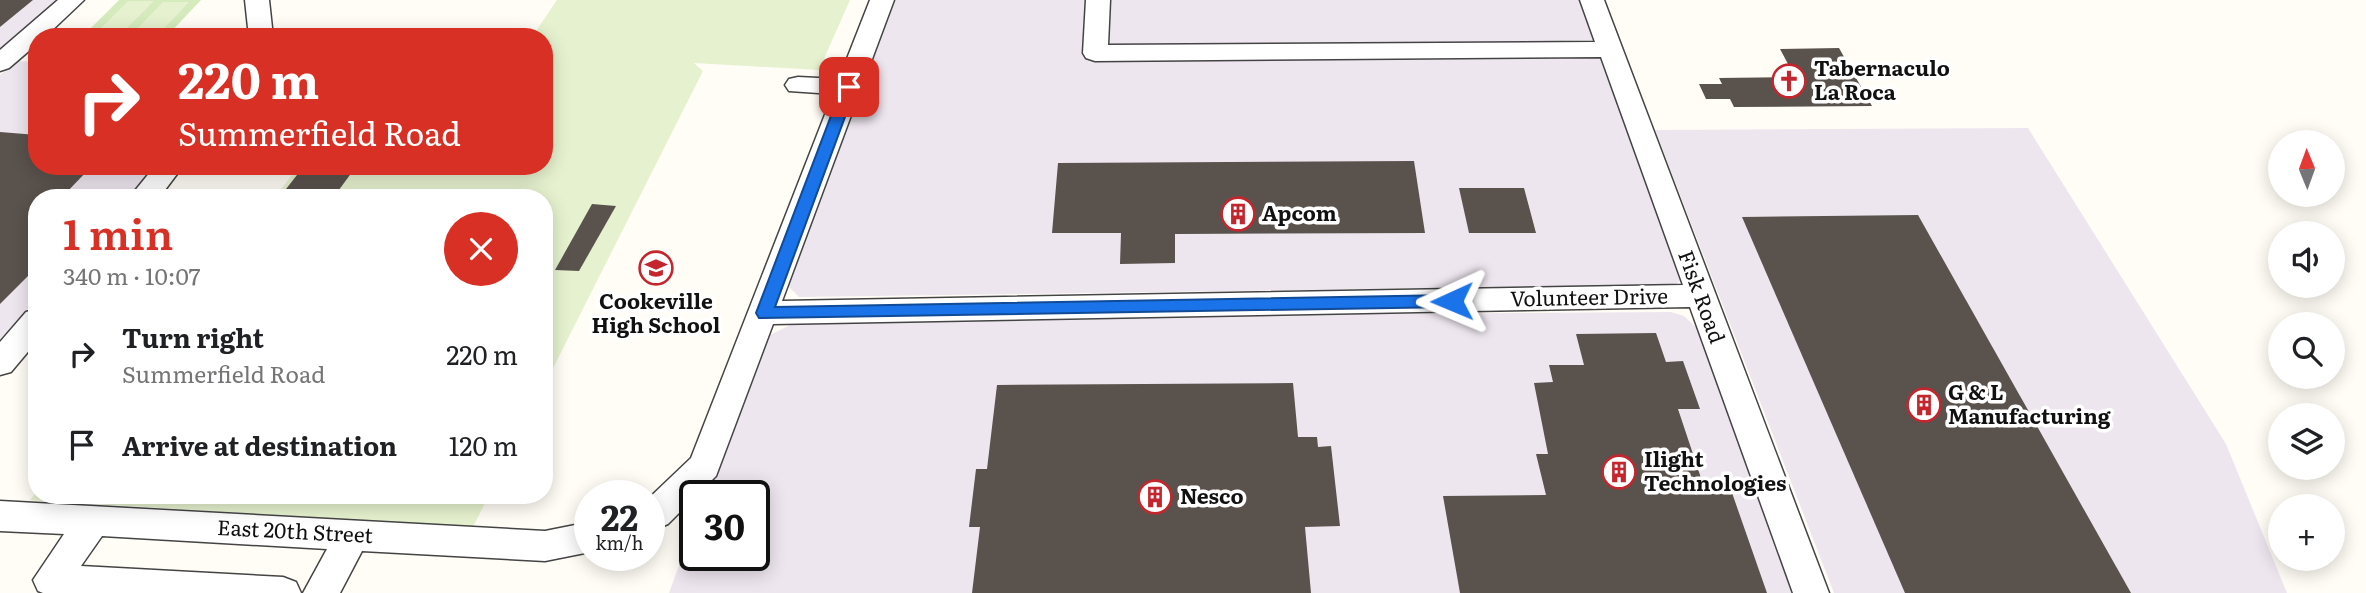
<!DOCTYPE html>
<meta charset="utf-8">
<style>
body{margin:0;font-family:Literata,serif;background:#f2f2f2;color:#202124;height:100vh;display:flex;flex-direction:column;font-size:26px;white-space:nowrap}
*{box-sizing:border-box;margin:0}
p{font-size:23px;color:#757577}
.icon{flex:none;width:38px;height:38px;fill:none;stroke:currentColor;stroke-width:2;stroke-linecap:round;stroke-linejoin:round}
.map{position:relative;flex:1;overflow:hidden}
.details{position:absolute;left:28px;top:189px;width:525px;height:315px;display:flex;flex-direction:column;background:#fff;border-radius:28px;box-shadow:0 4px 18px #0003}
.details>*{flex:none}
.banner{position:absolute;left:28px;top:28px;width:525px;height:147px;border-radius:28px;box-shadow:0 4px 18px #0003;background:#d93025;color:#fff;overflow:hidden}
.needle{width:46px;rotate:359deg}
.buttons{position:absolute;left:2268px;top:130px;display:grid;gap:14px}
.buttons a{display:grid;place-items:center;width:77px;height:77px;border-radius:50%;background:#fff;box-shadow:0 4px 18px #0003;font-size:35px}
.speed{position:absolute;left:574px;top:480px;display:flex;gap:14px;font-size:35px;font-weight:700;text-align:center}
.speed>*{display:grid;place-content:center;width:91px;height:91px;border-radius:50%;background:#fff;box-shadow:0 4px 18px #0003;line-height:1}
.speed small{font-size:18px;font-weight:400}
.speed .limit{border:4px solid #111;border-radius:10px;background:#fff;color:#111}
.pin{position:absolute;display:grid;place-items:center;width:60px;height:60px;color:#fff;margin:-30px;border-radius:14px;box-shadow:0 4px 10px #0006}
.me{position:absolute;width:77px;margin:-38px;rotate:269deg;stroke-linejoin:round;filter:drop-shadow(0 0 5px #0008)}
.turn{display:flex;align-items:center;gap:24px;height:147px;padding:0 35px;font-size:32px}
.turn .icon{width:91px;height:91px;stroke-width:2.5}
.turn b{display:block;font-size:49px;line-height:60px}
.round{display:grid;place-items:center;flex:none;width:74px;height:74px;border-radius:37px;background:#f2f2f2}
.headline{display:flex;align-items:center;justify-content:space-between;height:119px;padding:0 35px}
h1{font-size:42px;font-weight:600;line-height:52px;color:#d93025}
ul{padding:0;list-style:none}
li{display:flex;align-items:center;gap:21px;height:91px;padding:0 35px}
li div{flex:1}
li b{display:block;font-size:26px}
li em{font-style:normal}
.map>svg:first-child{display:block}
.industrial{fill:#eee6ef}
.green{fill:#d5ebbd}
.pitch{fill:#e6f2cf}
.building{fill:#5a524d}
.lines{fill:none;stroke-linecap:round;stroke-linejoin:round}
.minor-casing{stroke:#444;stroke-width:3}
.minor{fill:#fff;fill-rule:evenodd}
.route{fill:#1a73e8;stroke:#114b97;stroke-width:2}
.labels{text-anchor:middle;stroke-width:7;stroke-linejoin:round;paint-order:stroke}
.poi-label{font-size:21px;font-weight:bold;fill:#111;stroke:#fff;text-anchor:start}
.street-label{font-size:21px;fill:#111;stroke:#fff}
</style>
<div class="map">
<svg width="2366" height="593" viewBox="0 0 2366 593">
<rect width="100%" height="100%" fill="#fffdf5"/>
<g class="industrial">
<path d="M0 0H62L0 53Z"/>
<path d="M890 0H1581L1680 281 1674 285 799 297 785 283Z"/>
<path d="M17 61 37 62V166H155L127 198H37V298L0 339V75Z"/>
<path d="M2028 128 2226 444 2287 593H1834L1655 130Z"/>
<path d="M1671 312 1684 316 1702 333 1795 593H669L695 522V555H754V495H705L757 351 770 335 790 325 1359 314Z"/>
</g>
<path class="green" d="M119 0H201L166 37H82Z"/>
<g class="pitch">
<path d="M557 0H850L819 70 694 63 703 71 544 386V198H274L299 166H544V37H532Z"/>
<path d="M128 1H154L119 36H93Z"/>
<path d="M163 2H189L156 37H129Z"/>
<path d="M37 492V495H489L473 527 30 500Z"/>
</g>
<g class="building">
<path d="M0 0H33L0 27Z"/>
<path d="M1839 48 1872 106 1734 107 1730 99H1706L1699 84H1722L1719 78 1795 77 1780 49Z"/>
<path d="M0 132 37 135V166H92L61 198H37V267L0 304Z"/>
<path d="M1414 161 1425 233 1175 234V263L1120 264 1121 233H1052L1058 163Z"/>
<path d="M304 166H317L355 168 333 198H279Z"/>
<path d="M1459 188H1524L1536 233H1469Z"/>
<path d="M592 204 616 206 579 271 555 270Z"/>
<path d="M1918 215 2131 593H1905L1742 217Z"/>
<path d="M1656 333 1666 362 1683 361 1700 409H1678L1705 490H1731L1767 593H1460L1443 496 1546 495 1536 454H1548L1534 383 1553 382 1549 365H1584L1576 334Z"/>
<path d="M1293 383 1298 437H1317L1318 447 1331 446 1340 526 1305 527 1311 593H972L980 527H969L976 469H987L997 385Z"/>
</g>
<g class="lines">
<defs>
<g id="minor">
<path d="M58 0H84L45 37H37V44L9 68 0 71V50Z"/>
<path d="M245 0H269L273 37H249Z"/>
<path d="M870 0H894L782 301 1683 285 1601 57 1095 61 1086 58 1083 53 1086 0H1110L1108 45 1595 42 1580 0H1604L1829 593H1793L1690 307 773 324 716 476 668 524 649 532V498L691 458 833 94 789 91 785 85 789 79 798 77 839 79Z"/>
<path d="M155 166H183L159 198H129Z"/>
<path d="M37 309V341L11 372 0 375V342L26 312Z"/>
<path d="M0 501 545 531 590 522V552L545 561 362 551 340 593H303L327 549 102 536 81 566 283 577 296 582 301 593H43L38 591 33 580 64 534 0 531Z"/>
</g>
</defs>
<use href="#minor" class="minor-casing"/>
<use href="#minor" class="minor"/>
</g>
<path class="route" d="M849 82 856 87 775 307 1452 295 1460 301 1452 307 759 318 756 313 842 87Z"/>
<defs>
<symbol id="church-ring" viewBox="-11 -11 22 22"><circle r="9.5" fill="#fff" stroke="#c4262e" stroke-width="1.5"/><path d="M-1.2-6h2.4v3.5h3.3v2.4h-3.3V6h-2.4V-.1h-3.3v-2.4h3.3Z" fill="#c4262e"/></symbol>
<symbol id="building-ring" viewBox="-11 -11 22 22"><circle r="9.5" fill="#fff" stroke="#c4262e" stroke-width="1.5"/><path d="M-4-6H4V6H1V3H-1V6H-4ZM-2.5-4.3h1.7v1.8h-1.7ZM.8-4.3h1.7v1.8H.8ZM-2.5-1h1.7V.8h-1.7ZM.8-1h1.7V.8H.8Z" fill="#c4262e"/></symbol>
<symbol id="school-ring" viewBox="-11 -11 22 22"><circle r="9.5" fill="#fff" stroke="#c4262e" stroke-width="1.5"/><path d="M0-5L7-2L0 1L-7-2ZM-4 1L0 2.5L4 1V4Q0 6-4 4Z" fill="#c4262e"/></symbol>
</defs>
<g fill-rule="evenodd">
<use href="#church-ring" x="1770" y="62" width="38" height="38"/>
<use href="#building-ring" x="1219" y="195" width="38" height="38"/>
<use href="#school-ring" x="637" y="249" width="38" height="38"/>
<use href="#building-ring" x="1905" y="386" width="38" height="38"/>
<use href="#building-ring" x="1600" y="453" width="38" height="38"/>
<use href="#building-ring" x="1136" y="478" width="38" height="38"/>
</g>
<g class="labels">
<g class="poi-label">
<text x="1814" y="76">Tabernaculo<tspan x="1814" dy="24">La Roca</tspan></text>
<text x="1262" y="221">Apcom</text>
<text x="656" y="309" text-anchor="middle">Cookeville<tspan x="656" dy="24">High School</tspan></text>
<text x="1948" y="400">G &amp; L<tspan x="1948" dy="24">Manufacturing</tspan></text>
<text x="1644" y="467">Ilight<tspan x="1644" dy="24">Technologies</tspan></text>
<text x="1180" y="504">Nesco</text>
</g>
<g class="street-label">
<text transform="translate(1701 297) rotate(70)" y="7">Fisk Road</text>
<text transform="translate(1589 298) rotate(-1)" y="7">Volunteer Drive</text>
<text transform="translate(295 532) rotate(3)" y="7">East 20th Street</text>
</g>
</g>
</svg>
<div class="buttons">
<a><svg class="needle" viewBox="-14 -14 28 28"><path d="M0-13l5 13h-10z" fill="#e53935"/><path d="M0 13l5-13h-10z" fill="#757577"/></svg></a>
<a><svg class="icon" aria-label="sound" viewBox="0 0 24 24"><path d="M4 9h4l5-4v14l-5-4H4zM17 9q2 3 0 6"/></svg></a>
<a><svg class="icon" aria-label="search" viewBox="0 0 24 24"><circle cx="10" cy="10" r="6"/><path d="M15 15l6 6"/></svg></a>
<a><svg class="icon" aria-label="layers" viewBox="0 0 24 24"><path d="M12 4l9 5-9 5-9-5zM3 14l9 5 9-5"/></svg></a>
<a>+</a>
</div>
<div class="speed"><div>22<small>km/h</small></div><div class="limit">30</div></div>
<div class="pin" style="left:849px;top:87px;background:#d93025"><svg class="icon" aria-label="arrive" viewBox="0 0 24 24"><path d="M6 21V4h12l-3 4 3 4H6"/></svg></div>
<svg class="me" style="left:1452px;top:301px" viewBox="-20 -20 40 40"><path d="M0-17L14 15 0 8-14 15z" fill="#1a73e8" stroke="#fff" stroke-width="4"/></svg>
<div class="banner">
<div class="turn"><svg class="icon" aria-label="right" viewBox="0 0 24 24"><path d="M7 20v-9h11M14 6l5 5-5 5"/></svg><div><b>220 m</b>Summerfield Road</div></div>
</div>
<section class="details">
<div class="headline"><div><h1>1 min</h1><p>340 m · 10:07</p></div><a class="round" style="background:#d93025;color:#fff"><svg class="icon" aria-label="close" viewBox="0 0 24 24"><path d="M6 6l12 12M18 6L6 18"/></svg></a></div>
<ul>
<li><svg class="icon" aria-label="right" viewBox="0 0 24 24"><path d="M7 20v-9h11M14 6l5 5-5 5"/></svg><div><b>Turn right</b><p>Summerfield Road</p></div><em>220 m</em></li>
<li><svg class="icon" aria-label="arrive" viewBox="0 0 24 24"><path d="M6 21V4h12l-3 4 3 4H6"/></svg><div><b>Arrive at destination</b></div><em>120 m</em></li>
</ul>
</section>
</div>
